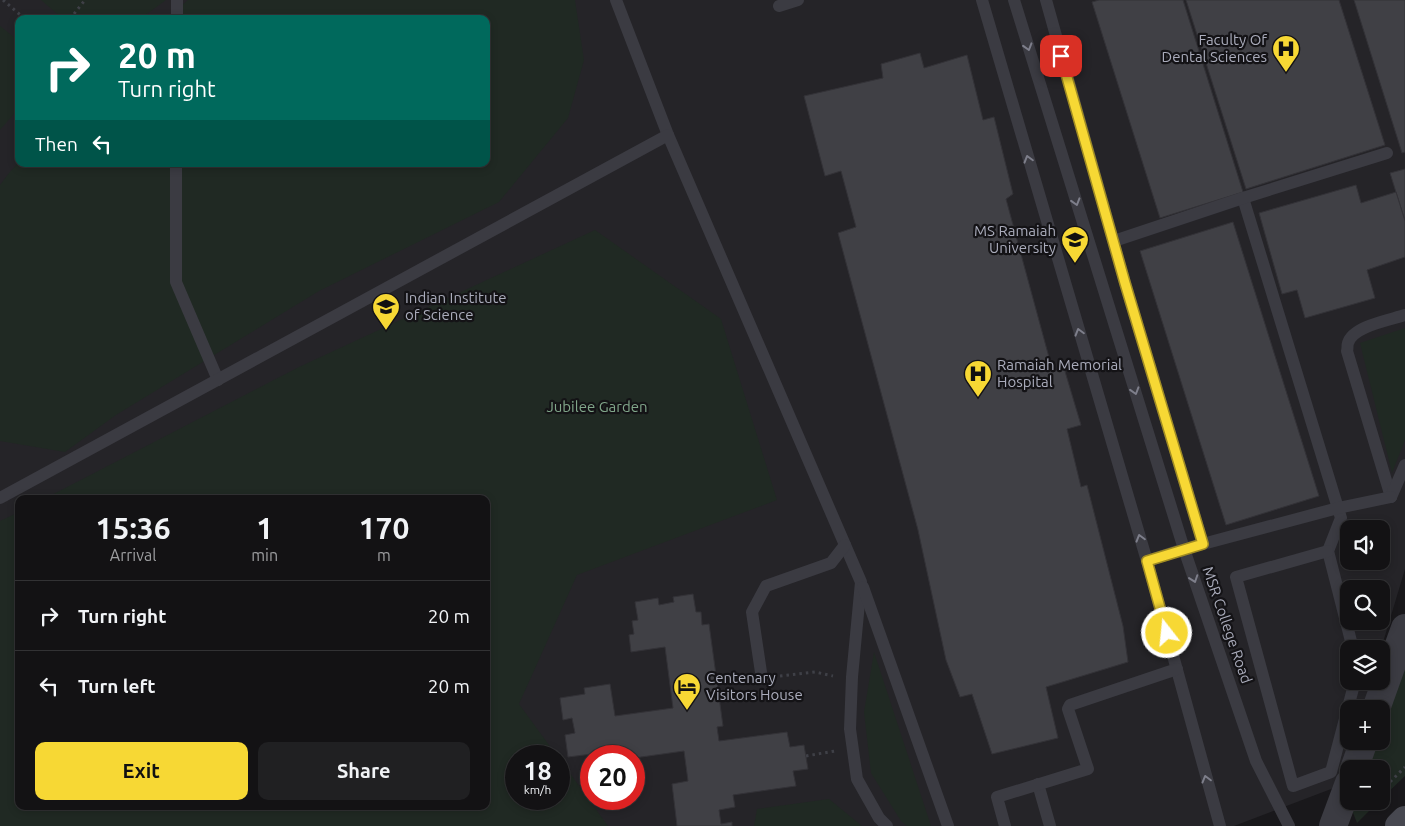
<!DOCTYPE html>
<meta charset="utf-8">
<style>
body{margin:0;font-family:Ubuntu,sans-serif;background:#202022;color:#f1f3f6;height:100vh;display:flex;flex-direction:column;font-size:19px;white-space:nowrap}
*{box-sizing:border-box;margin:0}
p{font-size:16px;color:#9d9ea0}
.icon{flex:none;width:28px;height:28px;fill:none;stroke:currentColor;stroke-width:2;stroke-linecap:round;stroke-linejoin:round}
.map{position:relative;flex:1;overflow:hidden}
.panel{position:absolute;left:15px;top:495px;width:475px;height:315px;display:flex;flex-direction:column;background:#131214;border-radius:10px;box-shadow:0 2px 8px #0003,0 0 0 1px #323234}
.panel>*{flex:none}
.guide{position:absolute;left:15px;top:15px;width:475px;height:152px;border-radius:10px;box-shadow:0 2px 8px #0003,0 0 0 1px #323234;background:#00695c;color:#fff;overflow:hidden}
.fabs{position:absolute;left:1340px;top:520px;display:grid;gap:10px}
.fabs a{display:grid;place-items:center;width:50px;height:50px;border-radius:10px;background:#131214;box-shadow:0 2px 8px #0003,0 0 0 1px #323234;font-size:25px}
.speed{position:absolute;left:505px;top:745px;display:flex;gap:10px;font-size:25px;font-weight:700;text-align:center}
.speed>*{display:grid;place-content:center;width:65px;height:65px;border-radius:50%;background:#131214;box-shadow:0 2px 8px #0003,0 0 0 1px #323234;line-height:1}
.speed small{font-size:12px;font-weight:400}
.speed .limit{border:8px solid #d22;background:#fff;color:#111}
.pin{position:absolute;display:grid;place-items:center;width:42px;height:42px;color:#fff;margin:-21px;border-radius:10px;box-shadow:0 2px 8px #0006}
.me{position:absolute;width:55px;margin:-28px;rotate:344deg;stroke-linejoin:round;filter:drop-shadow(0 0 4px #0008)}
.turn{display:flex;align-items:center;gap:18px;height:105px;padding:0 20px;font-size:22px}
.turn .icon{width:65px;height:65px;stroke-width:2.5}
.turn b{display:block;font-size:35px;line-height:42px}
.then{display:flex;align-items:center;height:48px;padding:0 20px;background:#0003;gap:10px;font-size:19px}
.eta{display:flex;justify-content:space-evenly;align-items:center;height:85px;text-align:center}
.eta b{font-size:30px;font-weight:700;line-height:35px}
.button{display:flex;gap:10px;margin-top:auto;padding:10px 20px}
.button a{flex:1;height:58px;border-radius:10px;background:#f7d834;color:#111;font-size:20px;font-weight:700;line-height:58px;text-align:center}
.button a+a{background:#202022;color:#f1f3f6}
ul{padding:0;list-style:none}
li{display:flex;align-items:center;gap:15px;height:70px;padding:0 20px;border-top:1px solid #323234}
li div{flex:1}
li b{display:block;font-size:19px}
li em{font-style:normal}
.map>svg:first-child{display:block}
.built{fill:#252428;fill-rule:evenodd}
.green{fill:#202923}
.building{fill:#404045;stroke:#333237}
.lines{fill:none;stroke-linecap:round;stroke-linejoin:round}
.path{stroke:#3f4047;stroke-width:3;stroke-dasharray:2.5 4;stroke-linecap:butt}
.service{stroke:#3b3b42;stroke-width:12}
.tertiary{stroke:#3b3b42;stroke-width:28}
.secondary{stroke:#474850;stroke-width:28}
.oneway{stroke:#7e7f8b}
.route-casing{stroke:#a18c22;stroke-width:12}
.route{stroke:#f7d834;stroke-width:9}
.labels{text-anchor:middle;stroke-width:4.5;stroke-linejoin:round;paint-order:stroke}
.poi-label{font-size:15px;fill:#aaacbb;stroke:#141316;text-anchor:start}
.park-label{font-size:15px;fill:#81a68a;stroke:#141316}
.street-label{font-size:15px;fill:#aaacbb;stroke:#141316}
</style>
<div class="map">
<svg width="1405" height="826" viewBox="0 0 1405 826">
<rect width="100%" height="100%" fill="#19181b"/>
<path class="built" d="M0 0H1405V569L1381 649H1349V681H1371L1363 709H1349V741H1353L1339 786 1234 826H0ZM19 19H486V164H19ZM19 499H486V806H19ZM1349 529H1381V561H1349ZM1349 589H1381V621H1349ZM516 756H559V799H516ZM591 756H634V799H591Z"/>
<g class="green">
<path d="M41 0H166L140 19H63Z"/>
<path d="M188 0H575L584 60 568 118 499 202 319 291 116 415 65 452 0 441V185L9 173 19 162V164H486V19H166Z"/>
<path d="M0 26 19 41V108L0 130Z"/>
<path d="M595 230 721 319 777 500 577 575 519 704 557 756H516V799H559V758L608 826H0V521L19 512V806H486V499H44L299 367Z"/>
<path d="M1405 328V440L1392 473 1360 343Z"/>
<path d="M874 652 931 826H907L901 821 871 773 864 712Z"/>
<path d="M1405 652V776L1381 799V769H1363L1373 741H1381V718Z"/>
<path d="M829 799 862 826H754L757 809Z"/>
<path d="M1352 801H1379L1357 823 1352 810Z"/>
</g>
<g class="building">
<path d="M1099 0H1183L1243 192 1160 218 1092 2Z"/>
<path d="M1186 0H1339L1385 145 1246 189Z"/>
<path d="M1354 0H1405V152L1402 153Z"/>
<path d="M920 53 924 68 967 55 983 120 994 117 1013 194 1006 199 1053 372 1064 368 1081 425 1067 429 1081 487 1087 485 1123 626 1128 662 1046 687 1058 738 992 754 972 694 960 697 946 660 918 530 838 233 856 227 841 171 825 176 804 96 883 78 881 64Z"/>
<path d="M1405 169V221L1390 173Z"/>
<path d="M1356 185 1361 203 1396 192 1405 221V257L1367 270 1375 298 1305 318 1297 290 1282 294 1259 213Z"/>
<path d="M1233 222 1319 496 1226 525 1140 251Z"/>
<path d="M693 594 696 612H701L702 625 709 624 723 726 717 727 719 741 787 732 790 747 804 745 808 769 793 771 796 786 733 795 735 807 719 810 721 824 732 822V826H677L672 784 688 781 684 751 634 758V756H601L600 753 568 757 565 735 575 733 572 718 563 720 560 698 585 694 584 688 610 684 615 716 673 708 665 647 631 652 629 635 634 634 632 621 638 620 635 602 658 598 659 605 674 602 673 597Z"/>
</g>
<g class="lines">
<g class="path">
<path d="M3 0 25 19"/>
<path d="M70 19 85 0"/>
<path d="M780 676 815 672 833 676"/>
<path d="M806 756 835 751"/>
<path d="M1381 791 1405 767"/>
</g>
<g class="service">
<path d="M616 0 668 135"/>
<path d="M982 0 1147 561 1220 826"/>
<path d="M1014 0 1184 549 1256 761 1289 826"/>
<path d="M1046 0 1125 283 1203 544"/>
<path d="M779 6 798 0"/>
<path d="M177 19V0"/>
<path d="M176 164V282L218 380"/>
<path d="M1243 198 1341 518 1328 551 1353 649"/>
<path d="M1114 241 1243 198 1387 153"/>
<path d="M1391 497 1347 351C1348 348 1347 346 1348 343 1353 326 1390 320 1405 315"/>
<path d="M1391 497 1405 465"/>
<path d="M0 498 668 135 861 582 852 677 850 729 857 779 879 818 887 826"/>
<path d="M1328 551 1236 577 1293 786 1331 772 1355 681"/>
<path d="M1147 561 1184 549 1338 508 1391 497"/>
<path d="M863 587 948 826"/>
<path d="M762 679 752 612 766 586 831 563 845 545"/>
<path d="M1038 784 1050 826"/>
<path d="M1005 826 997 797 1088 769 1068 709 1070 705 1177 669"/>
</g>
<g class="tertiary">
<path d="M1376 709 1405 628"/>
<path d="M1354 769 1364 741"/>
<path d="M1333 826 1349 783"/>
</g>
<path class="secondary" d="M1399 826 1405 820"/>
</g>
<defs><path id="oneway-chevron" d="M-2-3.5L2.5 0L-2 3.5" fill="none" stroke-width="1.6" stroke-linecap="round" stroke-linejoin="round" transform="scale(1.25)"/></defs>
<g class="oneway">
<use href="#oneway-chevron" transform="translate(1028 47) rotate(73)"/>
<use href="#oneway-chevron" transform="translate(1028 159) rotate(-106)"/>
<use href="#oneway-chevron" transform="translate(1076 202) rotate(73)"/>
<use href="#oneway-chevron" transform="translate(1079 332) rotate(-106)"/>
<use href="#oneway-chevron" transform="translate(1135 391) rotate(73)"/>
<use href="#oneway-chevron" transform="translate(1140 538) rotate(-106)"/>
<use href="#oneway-chevron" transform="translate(1194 579) rotate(71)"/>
<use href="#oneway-chevron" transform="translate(1206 779) rotate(-105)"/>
</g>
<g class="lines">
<defs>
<path id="route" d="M1061 56 1125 283 1203 544 1147 561 1167 633"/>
</defs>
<use href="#route" class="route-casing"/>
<use href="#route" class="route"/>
</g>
<defs>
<symbol id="hospital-pin" viewBox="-11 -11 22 30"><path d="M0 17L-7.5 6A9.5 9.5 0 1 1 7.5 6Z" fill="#f7d834" stroke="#141316"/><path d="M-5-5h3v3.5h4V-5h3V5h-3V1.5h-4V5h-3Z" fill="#111"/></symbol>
<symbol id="university-pin" viewBox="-11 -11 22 30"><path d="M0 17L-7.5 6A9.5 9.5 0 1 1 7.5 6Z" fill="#f7d834" stroke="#141316"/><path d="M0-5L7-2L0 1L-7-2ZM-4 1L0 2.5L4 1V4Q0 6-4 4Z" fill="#111"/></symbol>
<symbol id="hotel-pin" viewBox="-11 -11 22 30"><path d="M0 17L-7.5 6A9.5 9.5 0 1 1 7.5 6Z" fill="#f7d834" stroke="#141316"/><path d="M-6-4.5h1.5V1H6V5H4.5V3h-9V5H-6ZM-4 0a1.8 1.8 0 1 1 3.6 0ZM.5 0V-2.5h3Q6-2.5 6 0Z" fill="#111"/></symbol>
</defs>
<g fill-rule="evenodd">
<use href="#hospital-pin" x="1270" y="33" width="32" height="43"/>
<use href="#university-pin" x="1059" y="224" width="32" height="43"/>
<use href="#university-pin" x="370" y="291" width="32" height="43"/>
<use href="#hospital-pin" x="962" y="358" width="32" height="43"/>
<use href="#hotel-pin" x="671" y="671" width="32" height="43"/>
</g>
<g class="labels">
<g class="poi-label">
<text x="1267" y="45" text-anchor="end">Faculty Of<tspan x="1267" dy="17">Dental Sciences</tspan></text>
<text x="1056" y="236" text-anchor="end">MS Ramaiah<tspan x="1056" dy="17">University</tspan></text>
<text x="405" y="303">Indian Institute<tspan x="405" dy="17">of Science</tspan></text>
<text x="997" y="370">Ramaiah Memorial<tspan x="997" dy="17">Hospital</tspan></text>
<text x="706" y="683">Centenary<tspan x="706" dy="17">Visitors House</tspan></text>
</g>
<g class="park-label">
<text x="597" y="412">Jubilee Garden</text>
</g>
<g class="street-label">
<text transform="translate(1227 625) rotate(71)" y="5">MSR College Road</text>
</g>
</g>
</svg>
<div class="fabs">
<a><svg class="icon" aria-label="sound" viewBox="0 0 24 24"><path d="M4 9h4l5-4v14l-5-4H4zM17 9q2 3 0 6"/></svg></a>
<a><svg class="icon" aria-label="search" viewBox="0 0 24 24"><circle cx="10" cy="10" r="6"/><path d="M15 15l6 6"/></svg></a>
<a><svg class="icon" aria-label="layers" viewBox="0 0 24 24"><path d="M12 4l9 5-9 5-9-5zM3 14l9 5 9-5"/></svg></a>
<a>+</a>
<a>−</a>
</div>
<div class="speed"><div>18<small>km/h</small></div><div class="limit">20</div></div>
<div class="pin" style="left:1061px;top:56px;background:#d93025"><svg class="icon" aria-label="arrive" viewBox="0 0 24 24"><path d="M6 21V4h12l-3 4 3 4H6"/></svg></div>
<svg class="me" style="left:1167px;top:633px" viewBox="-20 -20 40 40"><circle r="17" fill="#f7d834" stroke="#fff" stroke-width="3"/><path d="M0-11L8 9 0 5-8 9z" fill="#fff"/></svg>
<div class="guide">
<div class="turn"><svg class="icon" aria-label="right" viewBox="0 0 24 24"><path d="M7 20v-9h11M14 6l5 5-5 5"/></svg><div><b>20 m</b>Turn right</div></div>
<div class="then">Then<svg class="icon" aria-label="left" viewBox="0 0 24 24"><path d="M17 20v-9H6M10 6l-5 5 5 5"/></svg></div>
</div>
<section class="panel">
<div class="eta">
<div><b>15:36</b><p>Arrival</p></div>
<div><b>1</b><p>min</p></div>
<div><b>170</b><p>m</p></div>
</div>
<ul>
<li><svg class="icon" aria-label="right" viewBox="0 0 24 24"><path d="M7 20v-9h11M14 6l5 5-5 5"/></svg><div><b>Turn right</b></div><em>20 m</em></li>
<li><svg class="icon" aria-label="left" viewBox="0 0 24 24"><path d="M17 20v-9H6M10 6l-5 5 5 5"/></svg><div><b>Turn left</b></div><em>20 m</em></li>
</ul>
<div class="button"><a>Exit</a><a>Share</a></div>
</section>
</div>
